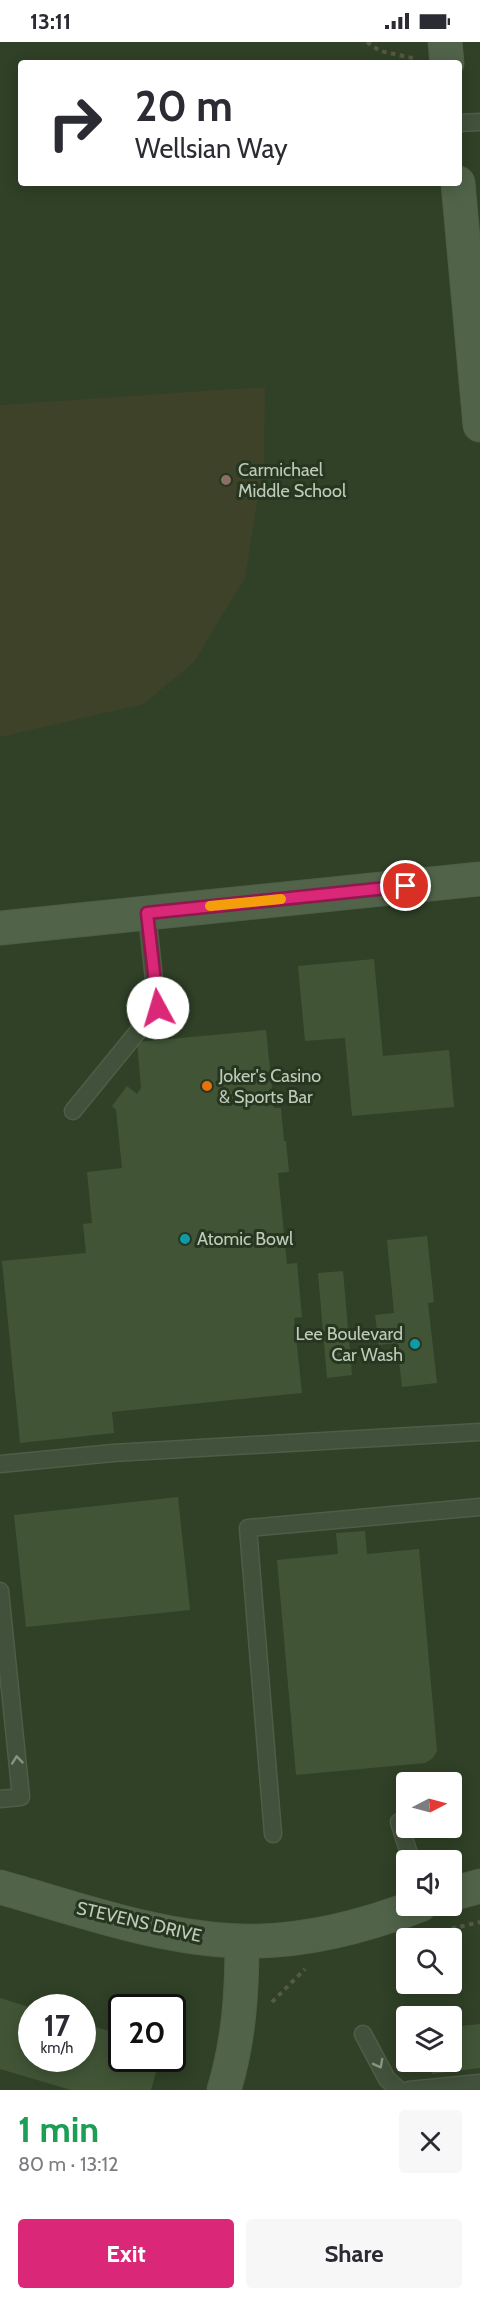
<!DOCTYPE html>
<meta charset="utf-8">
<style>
body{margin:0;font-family:Cabin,sans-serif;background:#f7f7f7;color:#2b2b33;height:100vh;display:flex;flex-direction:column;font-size:22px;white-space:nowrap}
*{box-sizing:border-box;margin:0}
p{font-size:20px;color:#7c7c81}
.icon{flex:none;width:33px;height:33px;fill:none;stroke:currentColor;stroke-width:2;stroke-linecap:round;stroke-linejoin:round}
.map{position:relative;height:2048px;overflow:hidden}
.side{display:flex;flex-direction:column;background:#fff;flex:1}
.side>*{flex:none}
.guide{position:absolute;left:18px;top:18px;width:444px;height:126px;border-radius:6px;box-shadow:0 3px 15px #0003;background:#fff;color:#2b2b33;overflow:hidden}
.needle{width:39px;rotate:84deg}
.controls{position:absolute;left:396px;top:1730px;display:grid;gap:12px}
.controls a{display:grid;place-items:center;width:66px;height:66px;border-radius:6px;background:#fff;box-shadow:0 3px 15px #0003;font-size:30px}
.speed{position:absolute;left:18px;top:1952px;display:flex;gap:12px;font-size:30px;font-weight:700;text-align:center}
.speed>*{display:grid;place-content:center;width:78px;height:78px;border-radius:50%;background:#fff;box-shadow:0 3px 15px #0003;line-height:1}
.speed small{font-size:15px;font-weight:400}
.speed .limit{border:3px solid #111;border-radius:9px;background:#fff;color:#111}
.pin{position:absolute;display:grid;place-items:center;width:51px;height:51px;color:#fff;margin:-26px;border:3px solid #fff;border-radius:50%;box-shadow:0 2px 6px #0007}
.me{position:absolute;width:66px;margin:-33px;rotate:354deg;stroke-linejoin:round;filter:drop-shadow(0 0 4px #0008)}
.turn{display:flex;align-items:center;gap:21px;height:126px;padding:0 18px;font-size:27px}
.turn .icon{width:78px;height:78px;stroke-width:2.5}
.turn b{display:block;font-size:42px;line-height:51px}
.round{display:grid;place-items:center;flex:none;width:63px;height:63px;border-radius:6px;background:#f7f7f7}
.headline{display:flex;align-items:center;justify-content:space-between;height:102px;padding:0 18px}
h1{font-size:36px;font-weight:700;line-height:45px;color:#1e9e55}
.button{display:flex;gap:12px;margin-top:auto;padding:12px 18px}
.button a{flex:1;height:69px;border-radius:6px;background:#db2777;color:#fff;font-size:24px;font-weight:700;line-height:69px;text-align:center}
.button a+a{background:#f7f7f7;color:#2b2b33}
.status{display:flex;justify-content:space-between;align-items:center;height:42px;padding:0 30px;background:#fff;direction:ltr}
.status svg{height:16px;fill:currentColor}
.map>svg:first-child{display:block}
.green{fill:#3d4229}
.building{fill:#415536}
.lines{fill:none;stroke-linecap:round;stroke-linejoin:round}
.lane-casing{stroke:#4e5d48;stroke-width:19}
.secondary-casing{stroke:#4e5d48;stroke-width:35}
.path{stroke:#565a42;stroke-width:4;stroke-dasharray:4.5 4.5;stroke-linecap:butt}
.lane{stroke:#42513b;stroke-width:16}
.secondary{stroke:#516449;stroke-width:33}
.oneway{stroke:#869480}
.route-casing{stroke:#8e194d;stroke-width:15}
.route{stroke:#db2777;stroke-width:10}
.slow{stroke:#f59e0b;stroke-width:10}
.education-dot{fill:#8d6e63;stroke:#273620;stroke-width:2}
.food-dot{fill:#e8710a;stroke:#273620;stroke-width:2}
.culture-dot{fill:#0f9aa8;stroke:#273620;stroke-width:2}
.labels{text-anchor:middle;stroke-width:6;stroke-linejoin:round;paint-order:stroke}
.poi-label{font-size:18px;fill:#becbb8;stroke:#273620;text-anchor:start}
.street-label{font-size:18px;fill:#becbb8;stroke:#273620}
</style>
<div class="status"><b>13:11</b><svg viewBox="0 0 49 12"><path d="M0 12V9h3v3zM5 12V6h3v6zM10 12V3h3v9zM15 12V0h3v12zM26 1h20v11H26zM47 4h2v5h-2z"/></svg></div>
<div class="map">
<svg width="480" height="2048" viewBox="0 0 480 2048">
<rect width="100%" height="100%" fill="#304127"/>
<path class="green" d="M265 345 264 419 245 536 194 620 144 662 0 695V363Z"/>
<g class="building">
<path d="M374 917 383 1014 449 1008 454 1065 352 1074 345 996 305 999 298 924Z"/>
<path d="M266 988 274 1066H281L284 1099H286L289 1130 278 1131 287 1222 297 1221 302 1275 294 1276 302 1351 112 1370 114 1391 20 1401 2 1219 86 1211 83 1182 92 1181 87 1130 122 1126 116 1068 112 1064 127 1044 137 1052 141 1046 137 1000Z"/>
<path d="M427 1194 434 1260 428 1261 437 1341 402 1345 397 1301 379 1303 375 1273 394 1271 387 1198Z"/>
<path d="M343 1229 352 1333 327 1336 318 1231Z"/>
<path d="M178 1455 190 1568 26 1585 14 1473Z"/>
<path d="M365 1489 367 1512 419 1507 437 1709 433 1716 425 1721 296 1733 277 1518 338 1512 336 1491Z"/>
<path d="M0 1956 32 1966V2016H82V1981L122 1993V2016H160L151 2048H71L0 2027Z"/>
<path d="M480 1982V2026L432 2032 430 2019H452V1985Z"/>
</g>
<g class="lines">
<defs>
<g id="lane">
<path d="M459 81 480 80"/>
<path d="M73 1069 157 966 147 871"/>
<path d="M0 1422 113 1411 480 1390"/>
<path d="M0 1549 21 1755 0 1757"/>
<path d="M399 1780 411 1818"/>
<path d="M273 1792 248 1486 480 1465"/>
<path d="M363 1992 387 2037 399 2048"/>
<path d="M409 2048 480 2041"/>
</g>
<g id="secondary">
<path d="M445 0 447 21"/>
<path d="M458 141 480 383"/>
<path d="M0 886 480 837"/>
<path d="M0 1845C78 1867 160 1897 241 1899 303 1901 363 1885 420 1863"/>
<path d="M452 1852 480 1844"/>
<path d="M224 2048C239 1998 242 1951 242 1900"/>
</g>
</defs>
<use href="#lane" class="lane-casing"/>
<use href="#secondary" class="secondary-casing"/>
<g class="path">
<path d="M367 0 380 9 417 17"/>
<path d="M434 1891 480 1880"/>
<path d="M272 1960 305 1927"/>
</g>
<use href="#lane" class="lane"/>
<use href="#secondary" class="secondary"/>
</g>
<defs><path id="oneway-chevron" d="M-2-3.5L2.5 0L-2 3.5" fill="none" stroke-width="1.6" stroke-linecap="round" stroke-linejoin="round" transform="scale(1.5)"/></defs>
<g class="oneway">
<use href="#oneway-chevron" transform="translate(17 1718) rotate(-96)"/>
<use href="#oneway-chevron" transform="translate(379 2022) rotate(62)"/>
</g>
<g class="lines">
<defs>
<path id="route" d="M158 966 147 871 406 844"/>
</defs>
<use href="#route" class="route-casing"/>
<use href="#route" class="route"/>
<path class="slow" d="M210 864 281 857"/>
</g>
<circle class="education-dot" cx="226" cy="438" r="6"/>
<circle class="food-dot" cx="207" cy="1044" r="6"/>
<g class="culture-dot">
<circle cx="185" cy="1197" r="6"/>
<circle cx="415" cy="1302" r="6"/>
</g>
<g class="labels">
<g class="poi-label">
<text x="238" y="434">Carmichael<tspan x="238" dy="21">Middle School</tspan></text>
<text x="219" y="1040">Joker's Casino<tspan x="219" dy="21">&amp; Sports Bar</tspan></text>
<text x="197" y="1203">Atomic Bowl</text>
<text x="403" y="1298" text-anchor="end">Lee Boulevard<tspan x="403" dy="21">Car Wash</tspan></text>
</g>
<g class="street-label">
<text transform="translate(139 1880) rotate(13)" y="6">STEVENS DRIVE</text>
</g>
</g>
</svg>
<div class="controls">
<a><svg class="needle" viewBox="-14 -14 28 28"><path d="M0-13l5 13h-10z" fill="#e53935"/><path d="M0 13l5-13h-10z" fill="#7c7c81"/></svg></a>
<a><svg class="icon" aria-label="sound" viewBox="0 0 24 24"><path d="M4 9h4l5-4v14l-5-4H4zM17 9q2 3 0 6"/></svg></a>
<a><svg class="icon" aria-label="search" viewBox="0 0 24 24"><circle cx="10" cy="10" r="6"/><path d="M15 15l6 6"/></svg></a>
<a><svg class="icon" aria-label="layers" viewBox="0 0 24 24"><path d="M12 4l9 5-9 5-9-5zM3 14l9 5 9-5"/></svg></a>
</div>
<div class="speed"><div>17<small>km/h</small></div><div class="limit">20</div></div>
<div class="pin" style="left:406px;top:844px;background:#d93025"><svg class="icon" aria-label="arrive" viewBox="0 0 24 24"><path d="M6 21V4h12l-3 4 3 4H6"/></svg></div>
<svg class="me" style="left:158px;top:966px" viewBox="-20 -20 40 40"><circle r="19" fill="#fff"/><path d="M0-13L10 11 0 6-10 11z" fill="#db2777"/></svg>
<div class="guide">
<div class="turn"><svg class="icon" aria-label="right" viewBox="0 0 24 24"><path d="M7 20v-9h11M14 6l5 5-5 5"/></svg><div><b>20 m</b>Wellsian Way</div></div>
</div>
</div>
<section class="side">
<div class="headline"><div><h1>1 min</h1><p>80 m · 13:12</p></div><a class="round"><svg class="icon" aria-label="close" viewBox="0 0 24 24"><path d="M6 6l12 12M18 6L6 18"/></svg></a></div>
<div class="button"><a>Exit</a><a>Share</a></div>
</section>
